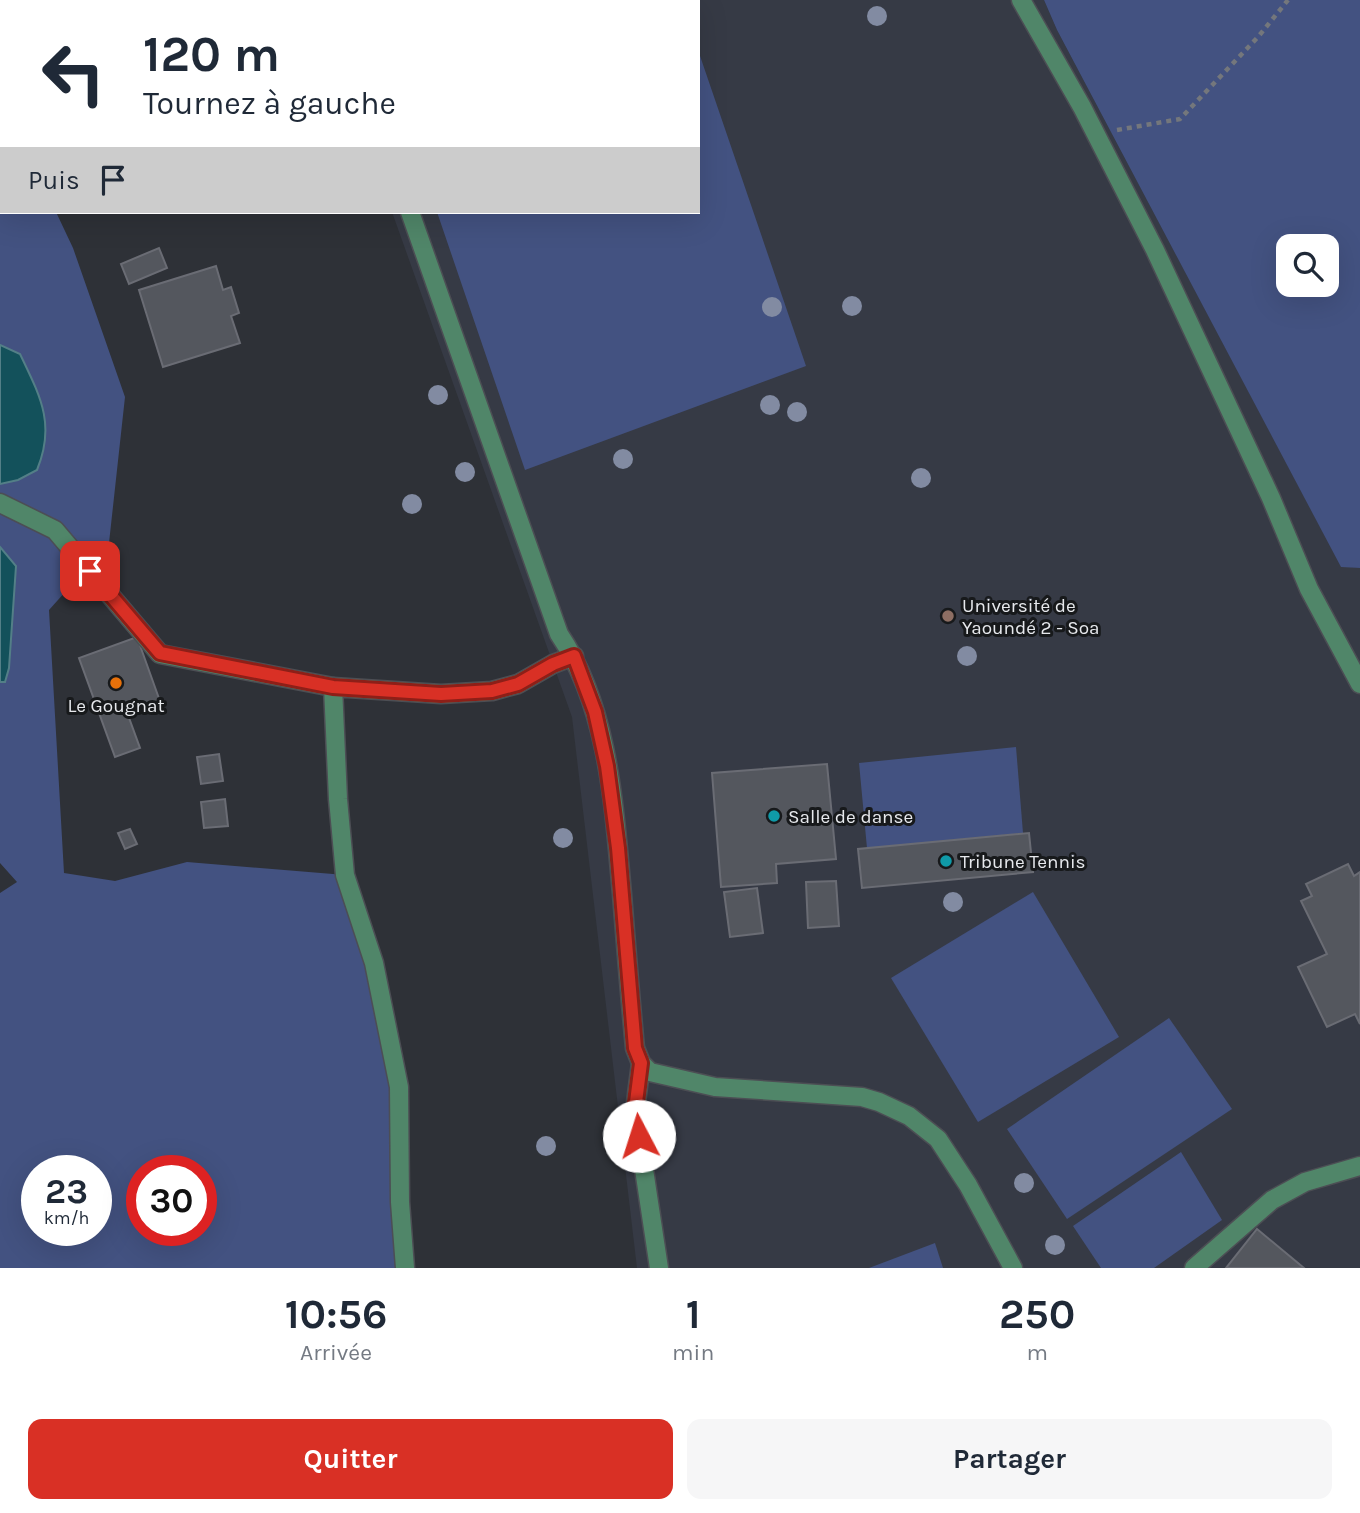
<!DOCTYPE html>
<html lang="fr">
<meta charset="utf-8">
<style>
body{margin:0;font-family:Karla,sans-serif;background:#f6f6f7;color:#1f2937;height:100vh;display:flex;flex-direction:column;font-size:26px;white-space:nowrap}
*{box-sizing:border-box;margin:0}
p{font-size:23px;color:#747a83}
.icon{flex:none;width:38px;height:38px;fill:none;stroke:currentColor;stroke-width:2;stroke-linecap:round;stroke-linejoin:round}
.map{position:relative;height:1268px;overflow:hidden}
.side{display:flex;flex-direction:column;background:#fff;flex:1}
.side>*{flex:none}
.top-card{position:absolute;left:0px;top:0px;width:700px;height:214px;box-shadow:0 7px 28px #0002;background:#fff;color:#1f2937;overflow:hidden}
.fabs{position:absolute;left:1276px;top:234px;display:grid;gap:14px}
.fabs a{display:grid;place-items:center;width:63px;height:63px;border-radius:14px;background:#fff;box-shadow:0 7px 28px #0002;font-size:35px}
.speed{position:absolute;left:21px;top:1155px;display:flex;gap:14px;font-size:35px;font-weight:700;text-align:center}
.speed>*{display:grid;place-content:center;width:91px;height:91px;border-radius:50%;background:#fff;box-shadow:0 7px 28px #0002;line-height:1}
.speed small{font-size:18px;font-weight:400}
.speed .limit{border:10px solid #d22;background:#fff;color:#111}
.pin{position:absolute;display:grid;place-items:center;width:60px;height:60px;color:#fff;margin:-30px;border-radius:14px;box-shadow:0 4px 10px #0006}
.me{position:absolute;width:77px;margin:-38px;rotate:355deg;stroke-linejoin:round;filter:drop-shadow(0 0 5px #0008)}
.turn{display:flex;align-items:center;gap:24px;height:147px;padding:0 28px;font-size:32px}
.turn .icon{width:91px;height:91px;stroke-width:2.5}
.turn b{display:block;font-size:49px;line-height:60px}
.then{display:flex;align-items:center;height:66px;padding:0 28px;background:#0003;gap:14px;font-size:26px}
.eta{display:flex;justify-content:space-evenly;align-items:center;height:119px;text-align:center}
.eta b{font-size:42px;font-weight:700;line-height:49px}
.cta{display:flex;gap:14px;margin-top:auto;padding:14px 28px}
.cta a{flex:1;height:80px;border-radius:14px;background:#d93025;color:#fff;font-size:28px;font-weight:700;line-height:80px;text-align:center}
.cta a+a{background:#f6f6f7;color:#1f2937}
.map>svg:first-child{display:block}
.built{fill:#363a45}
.green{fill:#435281;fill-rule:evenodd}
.water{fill:#13515b;stroke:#537f87;stroke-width:2}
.building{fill:#54575e;stroke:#6a6c74;stroke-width:2}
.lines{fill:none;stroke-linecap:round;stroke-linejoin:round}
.minor-casing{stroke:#4c4e54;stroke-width:21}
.path{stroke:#74777c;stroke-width:4.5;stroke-dasharray:5 5;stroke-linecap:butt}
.minor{stroke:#508669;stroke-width:18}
.tree{fill:#828ba2}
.route-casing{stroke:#8d1f18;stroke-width:18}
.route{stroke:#d93025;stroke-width:12}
.education-dot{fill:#8d6e63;stroke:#17191b;stroke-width:2.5}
.food-dot{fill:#e8710a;stroke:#17191b;stroke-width:2.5}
.culture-dot{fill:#0f9aa8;stroke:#17191b;stroke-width:2.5}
.labels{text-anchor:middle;stroke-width:6;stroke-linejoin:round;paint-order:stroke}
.poi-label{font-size:19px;fill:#e7e9ed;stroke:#17191b;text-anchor:start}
</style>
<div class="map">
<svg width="1360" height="1268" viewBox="0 0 1360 1268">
<rect width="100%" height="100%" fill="#2e3137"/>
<path class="built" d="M317 0H1044L1057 30 1341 566 1360 568V1268H637L572 717 392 212H698V2Z"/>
<g class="green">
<path d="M365 0H681L682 2H365Z"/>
<path d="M1044 0H1360V568L1341 567 1057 30ZM1288 247H1326V285H1288Z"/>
<path d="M698 50 806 366 525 470 437 212H698Z"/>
<path d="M0 96 2 212H56L73 248 125 397 109 543 49 610 64 873 115 881 187 862 345 875 399 1087 405 1268H0V893L17 882 0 863ZM37 1171H96V1230H37ZM142 1171H201V1230H142Z"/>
<path d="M1016 747 1023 833 867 848 859 763Z"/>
<path d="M1033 892 1119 1037 978 1122 891 978Z"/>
<path d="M1169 1018 1232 1109 1067 1219 1007 1129Z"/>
<path d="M1181 1152 1222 1220 1154 1268H1101L1073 1226Z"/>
<path d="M935 1243 943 1268H869Z"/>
</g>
<g class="water">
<path d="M0 345 20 354C40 396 56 424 37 470L18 480 0 484Z"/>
<path d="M0 547 16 566 9 668 5 682H0Z"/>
</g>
<g class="building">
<path d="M159 248 167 268 129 284 121 264Z"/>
<path d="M216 266 223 290 231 287 239 313 231 316 240 343 163 367 139 290Z"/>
<path d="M137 637 161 704 128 715 140 748 115 757 79 658Z"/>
<path d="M219 754 223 781 201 784 197 757Z"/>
<path d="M827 764 836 859 776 864 777 883 721 887 712 773Z"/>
<path d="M225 799 228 826 204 828 201 802Z"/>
<path d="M130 829 137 844 125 849 118 833Z"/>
<path d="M1029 833 1033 872 862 888 858 849Z"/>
<path d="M1348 864 1354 876 1360 872V1024L1355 1014 1327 1027 1298 967 1327 954 1301 901 1312 896 1306 884Z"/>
<path d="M836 881 839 926 808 928 806 882Z"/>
<path d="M757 888 763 933 730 937 724 892Z"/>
<path d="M1257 1229 1304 1268H1226Z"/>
</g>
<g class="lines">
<defs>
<g id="minor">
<path d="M338 0 339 2"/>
<path d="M1021 0 1082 107 1155 250 1271 498 1309 589 1360 684"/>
<path d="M410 212 559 634C609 708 614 807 622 894 626 945 630 996 635 1048L641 1063 650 1072 715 1087 862 1097 879 1102 909 1116 938 1139 968 1185 1013 1268"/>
<path d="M0 503 55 530 160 654 333 687"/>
<path d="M641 1063 635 1110 659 1268"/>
<path d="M405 1268 400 1202 399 1087 374 963 345 875 338 799 333 687 441 694 492 691 518 684 553 664 574 656"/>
<path d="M1194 1268 1272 1200 1305 1182 1360 1166"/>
</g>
</defs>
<use href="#minor" class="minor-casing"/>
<path class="path" d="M1117 130 1180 119 1258 37 1288 0"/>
<use href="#minor" class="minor"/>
</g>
<g class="tree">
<circle cx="877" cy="16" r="10"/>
<circle cx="852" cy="306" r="10"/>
<circle cx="772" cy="307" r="10"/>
<circle cx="438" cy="395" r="10"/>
<circle cx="770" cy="405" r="10"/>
<circle cx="797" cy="412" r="10"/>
<circle cx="623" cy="459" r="10"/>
<circle cx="465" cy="472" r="10"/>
<circle cx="921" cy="478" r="10"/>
<circle cx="412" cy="504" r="10"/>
<circle cx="967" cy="656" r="10"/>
<circle cx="563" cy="838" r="10"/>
<circle cx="953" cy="902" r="10"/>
<circle cx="546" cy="1146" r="10"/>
<circle cx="1024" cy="1183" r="10"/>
<circle cx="1055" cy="1245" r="10"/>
</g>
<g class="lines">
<defs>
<path id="route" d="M90 571 160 653 333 687 441 694 492 691 518 684 553 664 574 656 595 712 607 766 618 848 635 1048 641 1063 635 1110 639 1136"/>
</defs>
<use href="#route" class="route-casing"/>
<use href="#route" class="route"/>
</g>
<circle class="education-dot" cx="948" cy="616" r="7"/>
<circle class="food-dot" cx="116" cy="683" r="7"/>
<g class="culture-dot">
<circle cx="774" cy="816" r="7"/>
<circle cx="946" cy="861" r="7"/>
</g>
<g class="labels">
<g class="poi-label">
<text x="962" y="612">Université de<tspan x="962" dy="22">Yaoundé 2 - Soa</tspan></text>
<text x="116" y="712" text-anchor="middle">Le Gougnat</text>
<text x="788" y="823">Salle de danse</text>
<text x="960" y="868">Tribune Tennis</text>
</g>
</g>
</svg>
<div class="fabs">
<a><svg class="icon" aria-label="search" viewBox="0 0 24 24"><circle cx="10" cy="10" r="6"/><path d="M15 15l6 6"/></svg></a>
</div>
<div class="speed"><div>23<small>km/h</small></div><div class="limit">30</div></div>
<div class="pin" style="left:90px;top:571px;background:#d93025"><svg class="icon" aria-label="arrive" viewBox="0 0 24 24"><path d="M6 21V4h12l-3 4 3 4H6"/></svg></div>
<svg class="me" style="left:639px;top:1136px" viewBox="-20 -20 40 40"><circle r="19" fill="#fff"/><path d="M0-13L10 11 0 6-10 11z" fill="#d93025"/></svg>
<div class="top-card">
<div class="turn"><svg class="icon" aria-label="left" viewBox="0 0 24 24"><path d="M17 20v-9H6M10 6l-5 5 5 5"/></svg><div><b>120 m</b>Tournez à gauche</div></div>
<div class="then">Puis<svg class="icon" aria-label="arrive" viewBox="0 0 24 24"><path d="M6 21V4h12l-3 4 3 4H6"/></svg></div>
</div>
</div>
<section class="side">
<div class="eta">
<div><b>10:56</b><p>Arrivée</p></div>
<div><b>1</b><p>min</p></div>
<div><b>250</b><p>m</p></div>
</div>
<div class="cta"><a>Quitter</a><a>Partager</a></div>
</section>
